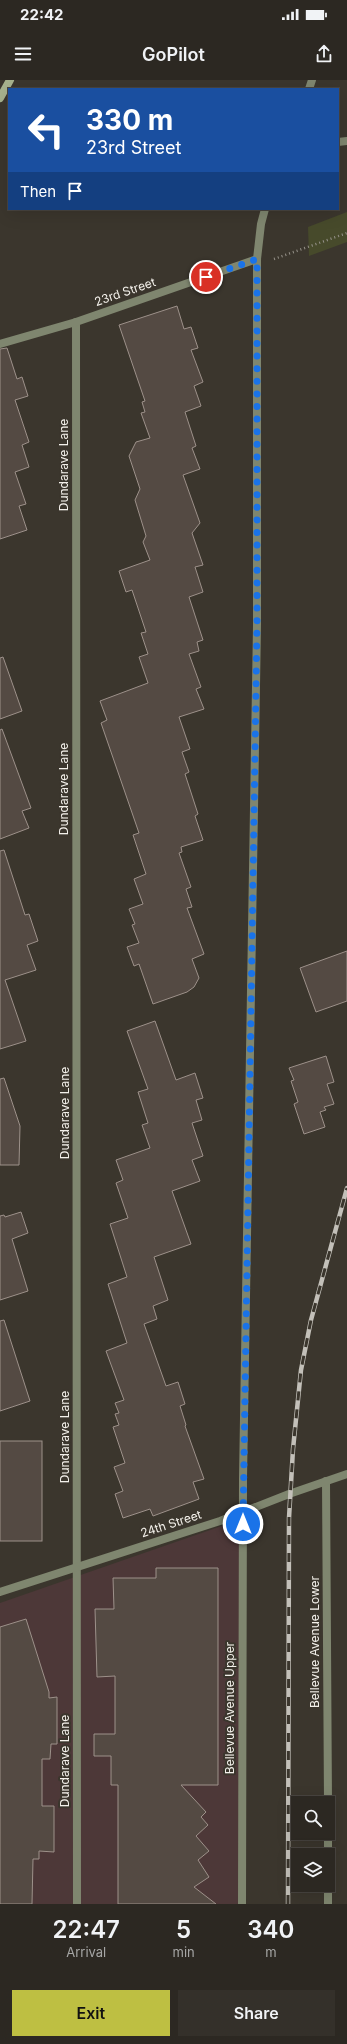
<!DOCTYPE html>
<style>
body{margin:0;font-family:Inter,sans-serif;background:#34302a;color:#f1f3f6;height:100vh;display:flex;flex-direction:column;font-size:15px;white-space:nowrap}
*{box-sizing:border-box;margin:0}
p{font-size:13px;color:#a6a6a5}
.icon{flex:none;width:22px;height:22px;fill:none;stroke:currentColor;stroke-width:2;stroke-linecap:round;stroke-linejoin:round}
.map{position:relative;height:1824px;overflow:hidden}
.side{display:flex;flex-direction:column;background:#2c2822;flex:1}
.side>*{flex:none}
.guide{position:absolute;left:8px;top:8px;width:331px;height:122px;border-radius:0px;box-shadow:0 4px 16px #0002,0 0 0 1px #484440;background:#1a4fa0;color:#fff;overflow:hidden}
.controls{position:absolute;left:291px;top:1716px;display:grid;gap:8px}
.controls a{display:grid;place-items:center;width:44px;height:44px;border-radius:0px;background:#2c2822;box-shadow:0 4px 16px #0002,0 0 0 1px #484440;font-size:20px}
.pin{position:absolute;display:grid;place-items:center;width:34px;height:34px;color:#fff;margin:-17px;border:2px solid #fff;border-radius:50%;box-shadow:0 1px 4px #0007}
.me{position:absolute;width:44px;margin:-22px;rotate:0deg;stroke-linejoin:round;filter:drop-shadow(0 0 3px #0008)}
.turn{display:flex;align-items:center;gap:14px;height:84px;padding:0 12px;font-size:18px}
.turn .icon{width:52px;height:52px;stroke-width:2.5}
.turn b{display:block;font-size:28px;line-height:34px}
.then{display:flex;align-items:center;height:38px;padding:0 12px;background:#0003;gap:8px;font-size:15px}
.eta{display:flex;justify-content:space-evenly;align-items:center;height:68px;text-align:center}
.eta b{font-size:24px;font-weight:600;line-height:28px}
.cta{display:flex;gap:8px;margin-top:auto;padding:8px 12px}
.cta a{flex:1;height:46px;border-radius:0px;background:#bebf42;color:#111;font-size:16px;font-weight:600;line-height:46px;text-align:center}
.cta a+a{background:#34302a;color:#f1f3f6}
.status{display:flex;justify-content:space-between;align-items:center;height:28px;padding:0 20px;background:#2c2822;direction:ltr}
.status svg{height:11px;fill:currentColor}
header{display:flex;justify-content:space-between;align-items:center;height:52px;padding:0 12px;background:#2c2822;font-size:18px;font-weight:600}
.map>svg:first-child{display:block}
.commercial{fill:#4d3838}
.green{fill:#474a2b}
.building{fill:#544a43;stroke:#9d918a}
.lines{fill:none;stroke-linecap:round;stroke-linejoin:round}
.path{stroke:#96928a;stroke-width:2.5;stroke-dasharray:1 3;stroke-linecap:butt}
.lane{stroke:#7f866f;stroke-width:8}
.street{stroke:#7f866f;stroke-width:8}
.secondary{stroke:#a7b28d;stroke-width:8}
.rail-casing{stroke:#c3c0b9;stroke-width:4.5}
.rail{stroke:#3b362d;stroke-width:3;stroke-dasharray:9;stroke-linecap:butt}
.route{stroke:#1a73e8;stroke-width:7;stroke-dasharray:0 12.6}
.labels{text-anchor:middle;stroke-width:4;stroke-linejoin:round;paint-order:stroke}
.street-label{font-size:12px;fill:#f3f0ea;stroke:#3b362d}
</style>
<div class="status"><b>22:42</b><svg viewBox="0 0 49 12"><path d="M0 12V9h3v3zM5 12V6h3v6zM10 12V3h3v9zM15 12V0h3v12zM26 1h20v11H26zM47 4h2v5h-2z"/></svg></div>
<header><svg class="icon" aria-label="menu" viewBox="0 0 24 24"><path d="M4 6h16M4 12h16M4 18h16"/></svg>GoPilot<svg class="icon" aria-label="share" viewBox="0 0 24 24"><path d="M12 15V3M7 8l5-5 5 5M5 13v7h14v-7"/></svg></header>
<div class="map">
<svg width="347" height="1824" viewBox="0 0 347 1824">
<rect width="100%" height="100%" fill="#3b362d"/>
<path class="commercial" d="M239 1440 244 1824H0V1523Z"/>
<path class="green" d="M347 132V162L309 176 308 147Z"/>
<g class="building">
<path d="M177 226 184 249 191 247 198 268 191 270 203 302 194 306 201 326 185 332 196 366 192 368 200 389 183 395 200 443 192 453 203 485 195 487 203 512 189 517 203 560 197 562 199 571 189 574 201 607 196 609 204 629 179 637 190 669 182 672 189 692 185 694 198 734 195 736 203 760 181 767 182 772 179 773 191 807 186 809 192 827 187 828 204 874 192 879 199 898 194 907 187 912 153 924 139 884 134 886 127 867 139 863 132 845 135 844 129 829 143 824 134 799 146 794 133 755 139 753 101 643 107 640 100 621 148 603 139 577 148 574 141 553 146 552 132 510 126 512 119 491 150 480 143 462 146 456 135 420 140 409 129 376 136 362 150 358 141 333 145 332 142 322 145 321 119 245Z"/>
<path d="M7 268 17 299 22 297 28 316 15 320 29 362 22 365 29 387 15 392 26 424 19 426 27 450 0 459V269Z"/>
<path d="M3 577 22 631 0 639V578Z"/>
<path d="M2 649 31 728 22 731 29 748 0 759V650Z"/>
<path d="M4 770 25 835 29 834 38 861 27 865 36 890 5 900 26 961 0 969V771Z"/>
<path d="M347 871V921L316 932 300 888Z"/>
<path d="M155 941 176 1000 195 993 203 1018 196 1020 202 1040 192 1043 203 1076 192 1080 200 1101 172 1111 191 1164 154 1177 168 1220 153 1226 157 1239 144 1244 166 1306 178 1302 185 1324 180 1326 186 1345 185 1346 204 1399 193 1402 199 1419 153 1436 150 1429 123 1438 115 1414 123 1411 114 1387 125 1383 113 1347 119 1345 115 1334 119 1333 115 1323 124 1320 106 1271 127 1263 108 1204 127 1197 110 1144 128 1138 116 1103 123 1100 116 1080 150 1068 142 1045 148 1043 138 1012 148 1009 127 951Z"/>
<path d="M326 976 334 1002 327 1004 334 1024 324 1027 326 1030 320 1032 325 1047 304 1054 294 1024 298 1022 291 1001 294 1000 289 988Z"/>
<path d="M4 998 20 1046 19 1085H0V999Z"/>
<path d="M21 1132 28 1153 12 1159 28 1211 0 1220V1136L4 1135 5 1137Z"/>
<path d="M4 1240 30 1321 0 1331V1241Z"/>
<rect x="0" y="1361" width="42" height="100"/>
<path d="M156 1488H218V1705H181L206 1732 201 1737 208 1745 196 1756 209 1771 198 1780 209 1797 194 1807 216 1824H118V1705H111V1676H94V1654H115V1596L97 1597 95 1529H114L113 1498H156Z"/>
<path d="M26 1539 49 1612V1618L57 1617V1664H51L50 1679H42V1726H54V1772L39 1771V1779H33L32 1824H0V1547Z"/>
</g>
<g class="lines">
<path class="path" d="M274 179 347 153"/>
<g class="lane">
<path d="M338 62 347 61"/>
<path d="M76 242 77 1824"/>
</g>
<g class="street">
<path d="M309 9 312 0"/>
<path d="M0 264 76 242 257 179"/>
<path d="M326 1401 328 1723"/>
<path d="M0 1512 220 1441 289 1414 347 1394"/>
<path d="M328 1753V1775"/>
<path d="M328 1805V1824"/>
<path d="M242 1824 243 1399 257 545V179L261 144 265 129"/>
</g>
<path class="secondary" d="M0 18 10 0"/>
<defs>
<path id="rail" d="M288 1824 289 1438 293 1369 301 1290 311 1240 347 1108"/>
</defs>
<use href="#rail" class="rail-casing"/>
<use href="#rail" class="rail"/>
</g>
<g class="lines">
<path class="route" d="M206 197 257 179V544L243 1444"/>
</g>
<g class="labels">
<g class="street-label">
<text transform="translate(125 212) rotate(-19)" y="4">23rd Street</text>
<text transform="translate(64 385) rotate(-90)" y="4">Dundarave Lane</text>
<text transform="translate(64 709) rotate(-90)" y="4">Dundarave Lane</text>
<text transform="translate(65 1033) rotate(-90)" y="4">Dundarave Lane</text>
<text transform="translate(65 1357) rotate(-90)" y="4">Dundarave Lane</text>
<text transform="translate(171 1444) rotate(-18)" y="4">24th Street</text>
<text transform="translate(315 1562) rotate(-90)" y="4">Bellevue Avenue Lower</text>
<text transform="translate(230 1628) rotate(-90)" y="4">Bellevue Avenue Upper</text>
<text transform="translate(65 1681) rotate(-90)" y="4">Dundarave Lane</text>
</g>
</g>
</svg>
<div class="controls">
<a><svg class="icon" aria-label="search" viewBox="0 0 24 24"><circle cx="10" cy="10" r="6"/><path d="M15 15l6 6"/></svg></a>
<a><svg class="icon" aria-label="layers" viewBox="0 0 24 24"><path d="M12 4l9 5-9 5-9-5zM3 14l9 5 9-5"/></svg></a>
</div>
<div class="pin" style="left:206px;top:197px;background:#d93025"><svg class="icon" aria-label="arrive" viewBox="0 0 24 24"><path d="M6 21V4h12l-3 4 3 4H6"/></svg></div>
<svg class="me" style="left:243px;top:1444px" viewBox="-20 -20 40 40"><circle r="17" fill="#1a73e8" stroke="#fff" stroke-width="3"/><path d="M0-11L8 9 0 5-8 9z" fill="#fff"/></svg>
<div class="guide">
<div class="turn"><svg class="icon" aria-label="left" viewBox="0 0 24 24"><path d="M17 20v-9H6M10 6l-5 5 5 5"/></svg><div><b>330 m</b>23rd Street</div></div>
<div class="then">Then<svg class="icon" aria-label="arrive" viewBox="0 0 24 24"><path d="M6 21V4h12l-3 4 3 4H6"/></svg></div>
</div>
</div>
<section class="side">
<div class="eta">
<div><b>22:47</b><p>Arrival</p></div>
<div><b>5</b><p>min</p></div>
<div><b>340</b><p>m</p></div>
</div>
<div class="cta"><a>Exit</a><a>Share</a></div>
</section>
